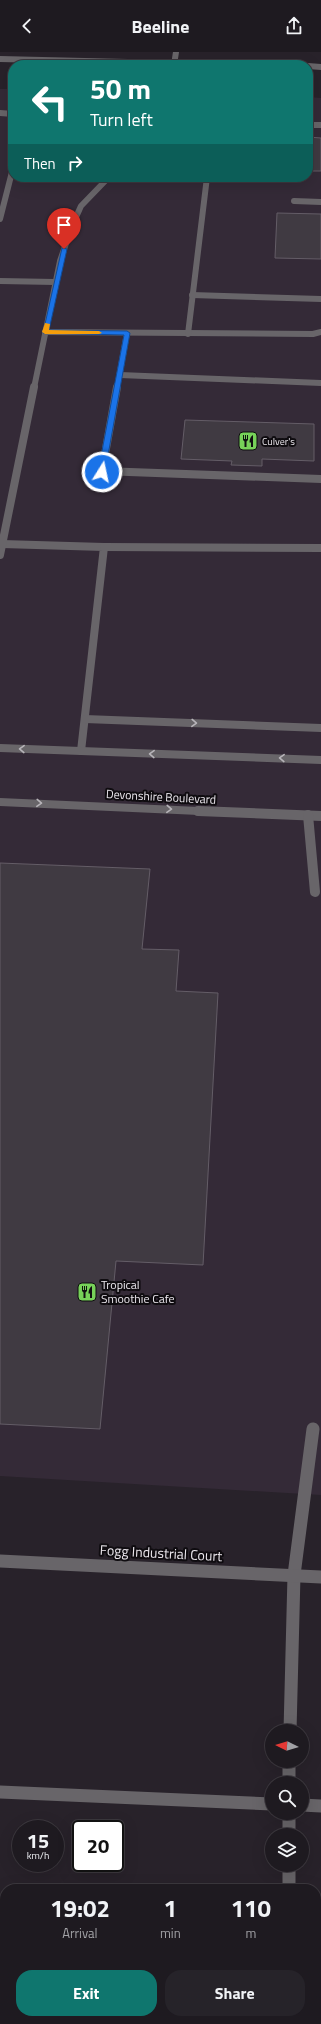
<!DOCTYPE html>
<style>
body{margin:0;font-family:"Titillium Web",sans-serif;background:#262329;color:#f1f3f6;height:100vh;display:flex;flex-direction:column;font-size:15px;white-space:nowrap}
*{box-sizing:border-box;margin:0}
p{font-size:13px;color:#a1a1a5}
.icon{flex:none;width:22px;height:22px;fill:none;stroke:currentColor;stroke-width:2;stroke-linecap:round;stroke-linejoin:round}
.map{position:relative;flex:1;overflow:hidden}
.drawer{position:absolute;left:0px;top:1832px;width:321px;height:140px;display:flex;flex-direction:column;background:#1e1a20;border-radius:16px 16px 0 0;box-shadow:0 4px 16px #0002,0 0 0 1px #3c383e}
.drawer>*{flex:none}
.guide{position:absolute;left:8px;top:8px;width:305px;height:122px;border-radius:16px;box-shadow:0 4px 16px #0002,0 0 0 1px #3c383e;background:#0f766e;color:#fff;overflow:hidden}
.needle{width:26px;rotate:275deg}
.controls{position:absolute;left:265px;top:1672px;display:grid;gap:8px}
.controls a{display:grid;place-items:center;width:44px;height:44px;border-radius:50%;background:#1e1a20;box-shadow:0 4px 16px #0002,0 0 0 1px #3c383e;font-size:20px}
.speed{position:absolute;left:12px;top:1768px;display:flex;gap:8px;font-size:20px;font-weight:700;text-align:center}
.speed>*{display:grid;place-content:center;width:52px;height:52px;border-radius:50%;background:#1e1a20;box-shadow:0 4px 16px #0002,0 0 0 1px #3c383e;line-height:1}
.speed small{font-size:10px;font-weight:400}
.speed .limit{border:2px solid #111;border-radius:6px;background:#fff;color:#111}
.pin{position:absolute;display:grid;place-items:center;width:34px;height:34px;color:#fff;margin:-41px -17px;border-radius:50% 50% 50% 0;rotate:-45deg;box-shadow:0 0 4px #0007}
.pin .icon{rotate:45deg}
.me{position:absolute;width:44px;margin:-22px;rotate:10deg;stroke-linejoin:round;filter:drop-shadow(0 0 3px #0008)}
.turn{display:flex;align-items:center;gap:14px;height:84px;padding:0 16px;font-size:18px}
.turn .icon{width:52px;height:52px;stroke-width:2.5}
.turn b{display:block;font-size:28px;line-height:34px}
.then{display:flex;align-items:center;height:38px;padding:0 16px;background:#0003;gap:8px;font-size:15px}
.eta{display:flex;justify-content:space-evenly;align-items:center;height:68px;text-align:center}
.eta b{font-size:24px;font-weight:700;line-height:28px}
.button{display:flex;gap:8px;margin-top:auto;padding:8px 16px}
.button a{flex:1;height:46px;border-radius:16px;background:#0f766e;color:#fff;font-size:16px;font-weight:700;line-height:46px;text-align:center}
.button a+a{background:#262329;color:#f1f3f6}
header{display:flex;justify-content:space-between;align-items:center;height:52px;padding:0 16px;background:#1e1a20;font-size:18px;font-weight:700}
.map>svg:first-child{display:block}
.built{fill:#342a37}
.building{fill:#403a42;stroke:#645d67}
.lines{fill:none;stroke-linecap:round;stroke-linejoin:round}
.service-far3{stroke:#686569;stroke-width:6}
.service-far2{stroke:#686569;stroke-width:8}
.service-far1{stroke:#686569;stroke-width:10}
.service{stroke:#686569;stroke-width:13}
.minor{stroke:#686569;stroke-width:13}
.tertiary{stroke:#686569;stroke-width:6}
.oneway{stroke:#b7b4b9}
.route{fill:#1a73e8;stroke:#114b97}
.slow{fill:#f59e0b}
.labels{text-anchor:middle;stroke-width:4;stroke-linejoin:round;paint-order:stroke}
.far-poi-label{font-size:10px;fill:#ece8ee;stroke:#0f0c10;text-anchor:start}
.street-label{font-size:12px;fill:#ece8ee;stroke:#0f0c10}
.poi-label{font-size:12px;fill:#ece8ee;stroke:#0f0c10;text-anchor:start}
.near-street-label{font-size:14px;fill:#ece8ee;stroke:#0f0c10}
</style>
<header><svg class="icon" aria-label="back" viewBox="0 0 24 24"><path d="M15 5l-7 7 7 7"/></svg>Beeline<svg class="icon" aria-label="share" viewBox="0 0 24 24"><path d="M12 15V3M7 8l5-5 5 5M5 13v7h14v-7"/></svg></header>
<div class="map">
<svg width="321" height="1972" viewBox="0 0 321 1972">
<rect width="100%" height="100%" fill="#28222a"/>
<path class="built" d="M0 37H13V125H308V45L321 46V1443L0 1424Z"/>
<g class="building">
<path d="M308 85 321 86V119H308Z"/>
<path d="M277 161 321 162V207L275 206Z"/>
<path d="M185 368 314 372V409L262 407V414L231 413 232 409 181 407Z"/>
<path d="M0 811 150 817 142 897 179 898 176 939 218 941 203 1213 116 1209 100 1377 0 1372Z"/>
</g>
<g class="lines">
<g class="service-far3">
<path d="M174 13 176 0"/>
<path d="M0 61 13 62"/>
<path d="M308 73H321"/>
<path d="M294 149 321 150"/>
<path d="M0 167 13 116"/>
<path d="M0 229 55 230"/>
<path d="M192 243 321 247"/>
<path d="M45 280 313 282 321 280"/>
<path d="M188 282 207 125"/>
<path d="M120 323 321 331"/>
<path d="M34 336 60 209 72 174 81 154 109 125"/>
<path d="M117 336 127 281"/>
</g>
<g class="service-far2">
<path d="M117 335 102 419 321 427"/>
<path d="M2 492 104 495 81 699"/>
<path d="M104 495 321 496"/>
<path d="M0 503 34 335"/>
<path d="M85 667 321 676"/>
<path d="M0 696 321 708"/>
<path d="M0 750 221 760"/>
</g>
<g class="service-far1">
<path d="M198 759 321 764"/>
<path d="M308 763 315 840"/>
</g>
<g class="service">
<path d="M290 1679 294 1523 313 1377"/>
<path d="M289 1709V1731"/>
<path d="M0 1740 272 1752"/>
<path d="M302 1753 321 1754"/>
<path d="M289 1761V1783"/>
<path d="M289 1813V1837"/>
<path d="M290 1967V1972"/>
</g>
<path class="minor" d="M0 1509 321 1525"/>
<g class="tertiary">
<path d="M0 7 257 13"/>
<path d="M308 14 321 15"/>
</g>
</g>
<defs><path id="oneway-chevron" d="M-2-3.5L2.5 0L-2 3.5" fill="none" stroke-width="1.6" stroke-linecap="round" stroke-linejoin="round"/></defs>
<g class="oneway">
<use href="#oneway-chevron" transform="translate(194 671) rotate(2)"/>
<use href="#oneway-chevron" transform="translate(22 697) rotate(-178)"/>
<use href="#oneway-chevron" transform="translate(152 702) rotate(-178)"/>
<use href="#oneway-chevron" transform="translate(282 706) rotate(-178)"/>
<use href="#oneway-chevron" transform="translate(39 751) rotate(3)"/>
<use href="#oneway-chevron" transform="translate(169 757) rotate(3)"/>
</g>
<path class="route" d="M62 196 67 197 49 278 127 279 130 281 105 420 102 422 98 420 124 283 43 281Z"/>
<path class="slow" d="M45 271 50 272 49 278 99 279 102 281 99 282H45L42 280Z"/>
<defs>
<symbol id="restaurant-square" viewBox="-11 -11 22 22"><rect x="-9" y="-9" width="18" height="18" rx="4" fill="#77d259" stroke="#0f0c10"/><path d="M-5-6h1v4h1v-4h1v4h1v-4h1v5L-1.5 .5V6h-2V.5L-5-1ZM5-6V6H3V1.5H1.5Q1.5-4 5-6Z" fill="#111"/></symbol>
</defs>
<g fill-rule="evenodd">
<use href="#restaurant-square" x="237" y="378" width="22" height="22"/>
<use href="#restaurant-square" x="76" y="1229" width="22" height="22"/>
</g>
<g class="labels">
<g class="far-poi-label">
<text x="262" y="393">Culver's</text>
</g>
<g class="street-label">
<text transform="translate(161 745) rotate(3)" y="4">Devonshire Boulevard</text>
</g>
<g class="poi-label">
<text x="101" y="1237">Tropical<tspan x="101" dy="14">Smoothie Cafe</tspan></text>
</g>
<g class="near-street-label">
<text transform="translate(161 1501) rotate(3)" y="5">Fogg Industrial Court</text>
</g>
</g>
</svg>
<div class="controls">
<a><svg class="needle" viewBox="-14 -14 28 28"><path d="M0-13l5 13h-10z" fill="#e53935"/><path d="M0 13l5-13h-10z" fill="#a1a1a5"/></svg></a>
<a><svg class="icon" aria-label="search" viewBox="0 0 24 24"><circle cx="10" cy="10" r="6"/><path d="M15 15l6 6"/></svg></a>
<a><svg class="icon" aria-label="layers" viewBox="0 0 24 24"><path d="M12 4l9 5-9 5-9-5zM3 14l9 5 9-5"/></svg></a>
</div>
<div class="speed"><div>15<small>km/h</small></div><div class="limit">20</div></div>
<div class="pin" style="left:64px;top:197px;background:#d93025"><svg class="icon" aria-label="arrive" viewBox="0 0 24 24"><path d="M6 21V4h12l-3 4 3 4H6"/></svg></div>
<svg class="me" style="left:102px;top:420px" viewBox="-20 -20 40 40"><circle r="17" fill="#1a73e8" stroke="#fff" stroke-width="3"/><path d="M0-11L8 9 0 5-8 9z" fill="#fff"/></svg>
<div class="guide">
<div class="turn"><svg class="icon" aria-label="left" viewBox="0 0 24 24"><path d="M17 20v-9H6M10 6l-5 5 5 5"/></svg><div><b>50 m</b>Turn left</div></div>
<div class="then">Then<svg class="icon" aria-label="right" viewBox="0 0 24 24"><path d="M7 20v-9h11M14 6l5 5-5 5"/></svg></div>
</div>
<section class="drawer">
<div class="eta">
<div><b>19:02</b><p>Arrival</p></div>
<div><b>1</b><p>min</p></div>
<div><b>110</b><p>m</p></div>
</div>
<div class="button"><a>Exit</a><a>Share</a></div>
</section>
</div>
